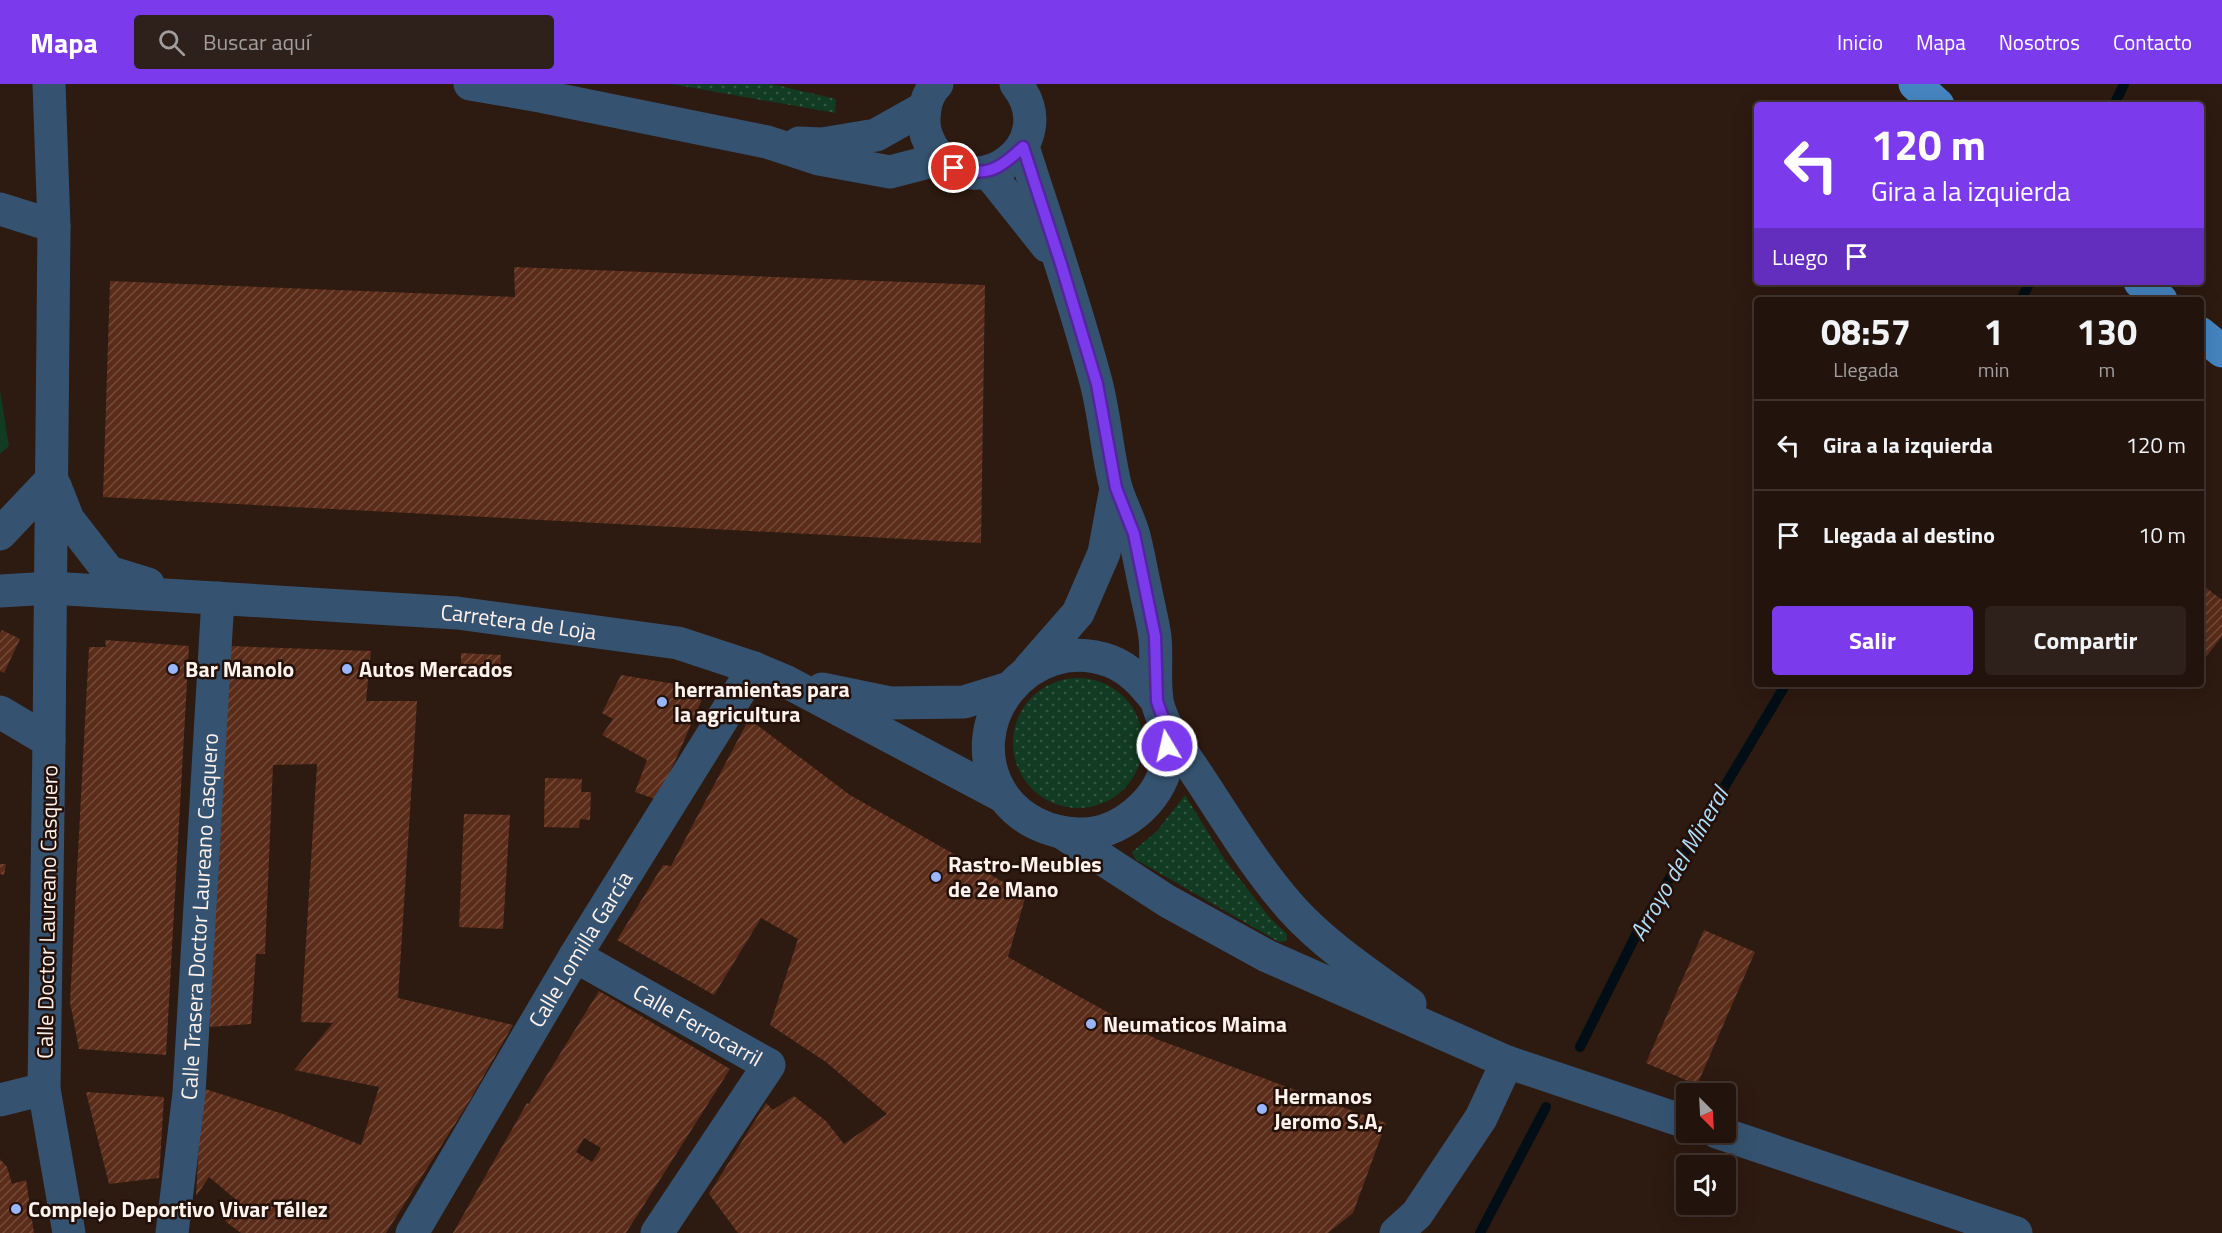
<!DOCTYPE html>
<html lang="es">
<meta charset="utf-8">
<style>
body{margin:0;font-family:"Titillium Web",sans-serif;background:#2e211b;color:#f1f3f6;height:100vh;display:flex;flex-direction:column;font-size:22px;white-space:nowrap}
*{box-sizing:border-box;margin:0}
p{font-size:20px;color:#a29e9d}
.icon{flex:none;width:33px;height:33px;fill:none;stroke:currentColor;stroke-width:2;stroke-linecap:round;stroke-linejoin:round}
.map{position:relative;flex:1;overflow:hidden}
.drawer{position:absolute;left:1754px;top:213px;width:450px;height:390px;display:flex;flex-direction:column;background:#22140d;border-radius:6px;box-shadow:0 6px 24px #0002,0 0 0 2px #3f332e}
.drawer>*{flex:none}
.guide{position:absolute;left:1754px;top:18px;width:450px;height:183px;border-radius:6px;box-shadow:0 6px 24px #0002,0 0 0 2px #3f332e;background:#7c3aed;color:#fff;overflow:hidden}
.needle{width:39px;rotate:156deg}
.buttons{position:absolute;left:1676px;top:999px;display:grid;gap:12px}
.buttons a{display:grid;place-items:center;width:60px;height:60px;border-radius:6px;background:#22140d;box-shadow:0 6px 24px #0002,0 0 0 2px #3f332e;font-size:30px}
.pin{position:absolute;display:grid;place-items:center;width:51px;height:51px;color:#fff;margin:-26px;border:3px solid #fff;border-radius:50%;box-shadow:0 2px 6px #0007}
.me{position:absolute;width:66px;margin:-33px;rotate:351deg;stroke-linejoin:round;filter:drop-shadow(0 0 4px #0008)}
.turn{display:flex;align-items:center;gap:21px;height:126px;padding:0 18px;font-size:27px}
.turn .icon{width:78px;height:78px;stroke-width:2.5}
.turn b{display:block;font-size:42px;line-height:51px}
.then{display:flex;align-items:center;height:57px;padding:0 18px;background:#0003;gap:12px;font-size:22px}
.eta{display:flex;justify-content:space-evenly;align-items:center;height:102px;text-align:center}
.eta b{font-size:36px;font-weight:700;line-height:42px}
.action{display:flex;gap:12px;margin-top:auto;padding:12px 18px}
.action a{flex:1;height:69px;border-radius:6px;background:#7c3aed;color:#fff;font-size:24px;font-weight:700;line-height:69px;text-align:center}
.action a+a{background:#2e211b;color:#f1f3f6}
ul{padding:0;list-style:none}
li{display:flex;align-items:center;gap:18px;height:90px;padding:0 18px;border-top:2px solid #3f332e}
li div{flex:1}
li b{display:block;font-size:22px}
li em{font-style:normal}
header{display:flex;align-items:center;gap:36px;box-sizing:border-box;height:84px;padding:0 30px;background:#7c3aed;color:#fff}
header strong{font-size:28px}
nav{display:flex;gap:33px;margin-inline-start:auto;font-size:21px}
.search{width:420px;height:54px;background:#2e211b;display:flex;align-items:center;gap:15px;box-sizing:border-box;padding:0 21px;border-radius:6px;color:#a29e9d;font-size:22px}
.map>svg:first-child{display:block}
.grass{fill:url(#grass-dots)}
.green{fill:#113b22}
.lines{fill:none;stroke-linecap:round;stroke-linejoin:round}
.stream{stroke:#010e16;stroke-width:10}
.building{fill:url(#building-hatch);fill-rule:evenodd}
.minor{stroke:#355370;stroke-width:33}
.major{stroke:#4585c1;stroke-width:33}
.route-casing{stroke:#51269a;stroke-width:15}
.route{stroke:#7c3aed;stroke-width:10}
.poi-dot{fill:#99b5fd;stroke:#231009;stroke-width:2}
.labels{text-anchor:middle;stroke-width:5;stroke-linejoin:round;paint-order:stroke}
.street-label{font-size:22px;fill:#fef2ed;stroke:#231009}
.poi-label{font-size:22px;font-weight:bold;fill:#fef2ed;stroke:#231009;text-anchor:start}
.water-label{font-size:24px;font-style:italic;fill:#aedef9;stroke:#231009}
</style>
<header>
<strong>Mapa</strong>
<div class="search"><svg class="icon" aria-label="search" viewBox="0 0 24 24"><circle cx="10" cy="10" r="6"/><path d="M15 15l6 6"/></svg>Buscar aquí</div>
<nav><a>Inicio</a><a>Mapa</a><a>Nosotros</a><a>Contacto</a></nav>
</header>
<div class="map">
<svg width="2222" height="1149" viewBox="0 0 2222 1149">
<defs>
<pattern id="grass-dots" width="8" height="8" patternUnits="userSpaceOnUse" patternTransform="scale(1.5)"><rect width="8" height="8" fill="#113b22"/><path d="M2 2h.1M6 6h.1" fill="none" stroke="#355842" stroke-width="1.8" stroke-linecap="round"/></pattern>
<pattern id="building-hatch" width="6" height="6" patternUnits="userSpaceOnUse" patternTransform="scale(1.5)"><rect width="6" height="6" fill="#5a2c19"/><path d="M-1 1l2-2M0 6l6-6M5 7l2-2" fill="none" stroke="#734b3b"/></pattern>
</defs>
<rect width="100%" height="100%" fill="#2d1a11"/>
<g class="grass">
<path d="M671 0H772L836 15 835 29Z"/>
<circle cx="1078" cy="659" r="65"/>
<path d="M1185 711 1225 776 1270 834 1287 850 1286 857 1279 858 1135 775 1132 768 1157 747Z"/>
</g>
<path class="green" d="M0 306 9 362 0 370Z"/>
<g class="lines">
<g class="stream">
<path d="M2114 21 2124 0"/>
<path d="M2021 216 2030 198"/>
<path d="M1580 963 1638 847 1786 600"/>
<path d="M1480 1149 1546 1023"/>
</g>
</g>
<g class="building">
<path d="M514 183 985 201 981 459 103 413 110 197 515 213Z"/>
<path d="M2200 499 2222 516V552L2200 581Z"/>
<path d="M2 546 20 555 4 589 0 587V550Z"/>
<path d="M105 556 189 562 166 971 79 965 70 918 89 563H106Z"/>
<path d="M229 562 371 567 366 617H417L398 914 513 941 467 1021 386 1149H241L225 1137 240 1119 209 1093 196 1112 202 1004 283 1030 361 1061 379 1003 294 986 333 939 301 938 317 680 273 681 265 870H256L251 940 210 943V866Z"/>
<path d="M461 569 501 571 500 593 461 592Z"/>
<path d="M621 591 675 600 703 613 658 716 635 708 647 676 602 651 613 635 602 629Z"/>
<path d="M749 635 850 711 1026 811 1008 873 1156 955 1386 1039 1353 1129 1328 1149H738L709 1110 766 1019 773 1026 794 1012 826 1037 844 1060 887 1030 826 978 770 941 798 855 761 834 714 911 617 856 663 781 671 782Z"/>
<path d="M545 694 582 695 581 708H591L590 736 580 735 579 744 544 743Z"/>
<path d="M464 730 510 731 503 845 459 843Z"/>
<path d="M0 780H6L4 791 0 790Z"/>
<path d="M1704 846 1755 868 1697 1001 1646 979Z"/>
<path d="M599 907 730 985 626 1149H453L527 1019 529 1020ZM584 1054 601 1064 592 1078 576 1068Z"/>
<path d="M86 1008 164 1013 159 1094 109 1100Z"/>
<path d="M0 1075 7 1083 12 1100 26 1096 34 1149H0Z"/>
</g>
<g class="lines">
<g class="minor">
<path d="M49 0 54 142 49 657 44 1005 69 1149"/>
<path d="M470 0 540 12 767 58 819 75 890 88 940 75"/>
<path d="M937 0C926 10 924 24 924 38 924 49 929 59 935 68 975 123 1064 60 1016 0"/>
<path d="M799 59 822 60 876 51 924 24"/>
<path d="M1023 63C1048 141 1075 219 1096 298 1105 332 1107 369 1116 404 1121 421 1130 436 1134 452 1139 471 1142 490 1146 508 1149 523 1153 538 1155 553 1157 574 1154 595 1157 616 1158 625 1163 634 1166 643 1169 652 1168 667 1167 677 1161 717 1118 752 1078 750 1049 749 1021 736 1004 713 955 641 1029 547 1110 577 1131 585 1144 601 1157 617"/>
<path d="M988 88 1047 162"/>
<path d="M0 125 54 142"/>
<path d="M55 402 68 435 109 488 148 500"/>
<path d="M0 450 52 395"/>
<path id="s1" d="M0 507 51 504 457 529 678 559 754 584 787 598 1004 713"/>
<path d="M1029 585 1078 529 1104 469 1116 404"/>
<path d="M822 605 890 619 964 618 1009 604"/>
<path d="M0 628 49 657"/>
<path d="M1167 647C1210 705 1244 771 1293 826 1327 863 1370 891 1410 920"/>
<path d="M1064 750 1167 817 1267 872 1507 978 1686 1038"/>
<path id="s2" d="M575 872 769 981 657 1149"/>
<path d="M0 1016 44 1005"/>
<path d="M1717 1048 2016 1149"/>
<path id="s3" d="M172 1149 189 1009 218 514"/>
<path id="s4" d="M412 1149 575 872 754 584"/>
<path d="M1396 1149 1417 1130 1481 1034 1507 978"/>
</g>
<g class="major">
<path d="M1915 0 1938 21"/>
<path d="M2140 198 2161 216"/>
<path d="M2200 249 2222 267"/>
</g>
</g>
<g class="lines">
<defs>
<path id="route" d="M954 84C987 93 999 86 1023 63L1061 180 1097 300 1116 404 1134 450 1155 552 1157 617 1167 646V662"/>
</defs>
<use href="#route" class="route-casing"/>
<use href="#route" class="route"/>
</g>
<g class="poi-dot">
<circle cx="173" cy="585" r="6"/>
<circle cx="347" cy="585" r="6"/>
<circle cx="662" cy="618" r="6"/>
<circle cx="936" cy="793" r="6"/>
<circle cx="1091" cy="940" r="6"/>
<circle cx="1262" cy="1025" r="6"/>
<circle cx="16" cy="1125" r="6"/>
</g>
<g class="labels">
<g class="street-label">
<text dy="8" stroke="none"><textPath href="#s1" startOffset="520">Carretera de Loja</textPath></text>
<text transform="translate(47 828) rotate(-89)" y="8">Calle Doctor Laureano Casquero</text>
<text dy="8" stroke="none"><textPath href="#s3" startOffset="318">Calle Trasera Doctor Laureano Casquero</textPath></text>
<text dy="8" stroke="none"><textPath href="#s4" startOffset="330">Calle Lomilla García</textPath></text>
<text dy="8" stroke="none"><textPath href="#s2" startOffset="141">Calle Ferrocarril</textPath></text>
</g>
<g class="poi-label">
<text x="185" y="593">Bar Manolo</text>
<text x="359" y="593">Autos Mercados</text>
<text x="674" y="613">herramientas para<tspan x="674" dy="25">la agricultura</tspan></text>
<text x="948" y="788">Rastro-Meubles<tspan x="948" dy="25">de 2e Mano</tspan></text>
<text x="1103" y="948">Neumaticos Maima</text>
<text x="1274" y="1020">Hermanos<tspan x="1274" dy="25">Jeromo S.A,</tspan></text>
<text x="28" y="1133">Complejo Deportivo Vivar Téllez</text>
</g>
<g class="water-label">
<text transform="translate(1679 780) rotate(-60)" y="8">Arroyo del Mineral</text>
</g>
</g>
</svg>
<div class="buttons">
<a><svg class="needle" viewBox="-14 -14 28 28"><path d="M0-13l5 13h-10z" fill="#e53935"/><path d="M0 13l5-13h-10z" fill="#a29e9d"/></svg></a>
<a><svg class="icon" aria-label="sound" viewBox="0 0 24 24"><path d="M4 9h4l5-4v14l-5-4H4zM17 9q2 3 0 6"/></svg></a>
</div>
<div class="pin" style="left:954px;top:84px;background:#d93025"><svg class="icon" aria-label="arrive" viewBox="0 0 24 24"><path d="M6 21V4h12l-3 4 3 4H6"/></svg></div>
<svg class="me" style="left:1167px;top:662px" viewBox="-20 -20 40 40"><circle r="17" fill="#7c3aed" stroke="#fff" stroke-width="3"/><path d="M0-11L8 9 0 5-8 9z" fill="#fff"/></svg>
<div class="guide">
<div class="turn"><svg class="icon" aria-label="left" viewBox="0 0 24 24"><path d="M17 20v-9H6M10 6l-5 5 5 5"/></svg><div><b>120 m</b>Gira a la izquierda</div></div>
<div class="then">Luego<svg class="icon" aria-label="arrive" viewBox="0 0 24 24"><path d="M6 21V4h12l-3 4 3 4H6"/></svg></div>
</div>
<section class="drawer">
<div class="eta">
<div><b>08:57</b><p>Llegada</p></div>
<div><b>1</b><p>min</p></div>
<div><b>130</b><p>m</p></div>
</div>
<ul>
<li><svg class="icon" aria-label="left" viewBox="0 0 24 24"><path d="M17 20v-9H6M10 6l-5 5 5 5"/></svg><div><b>Gira a la izquierda</b></div><em>120 m</em></li>
<li><svg class="icon" aria-label="arrive" viewBox="0 0 24 24"><path d="M6 21V4h12l-3 4 3 4H6"/></svg><div><b>Llegada al destino</b></div><em>10 m</em></li>
</ul>
<div class="action"><a>Salir</a><a>Compartir</a></div>
</section>
</div>
